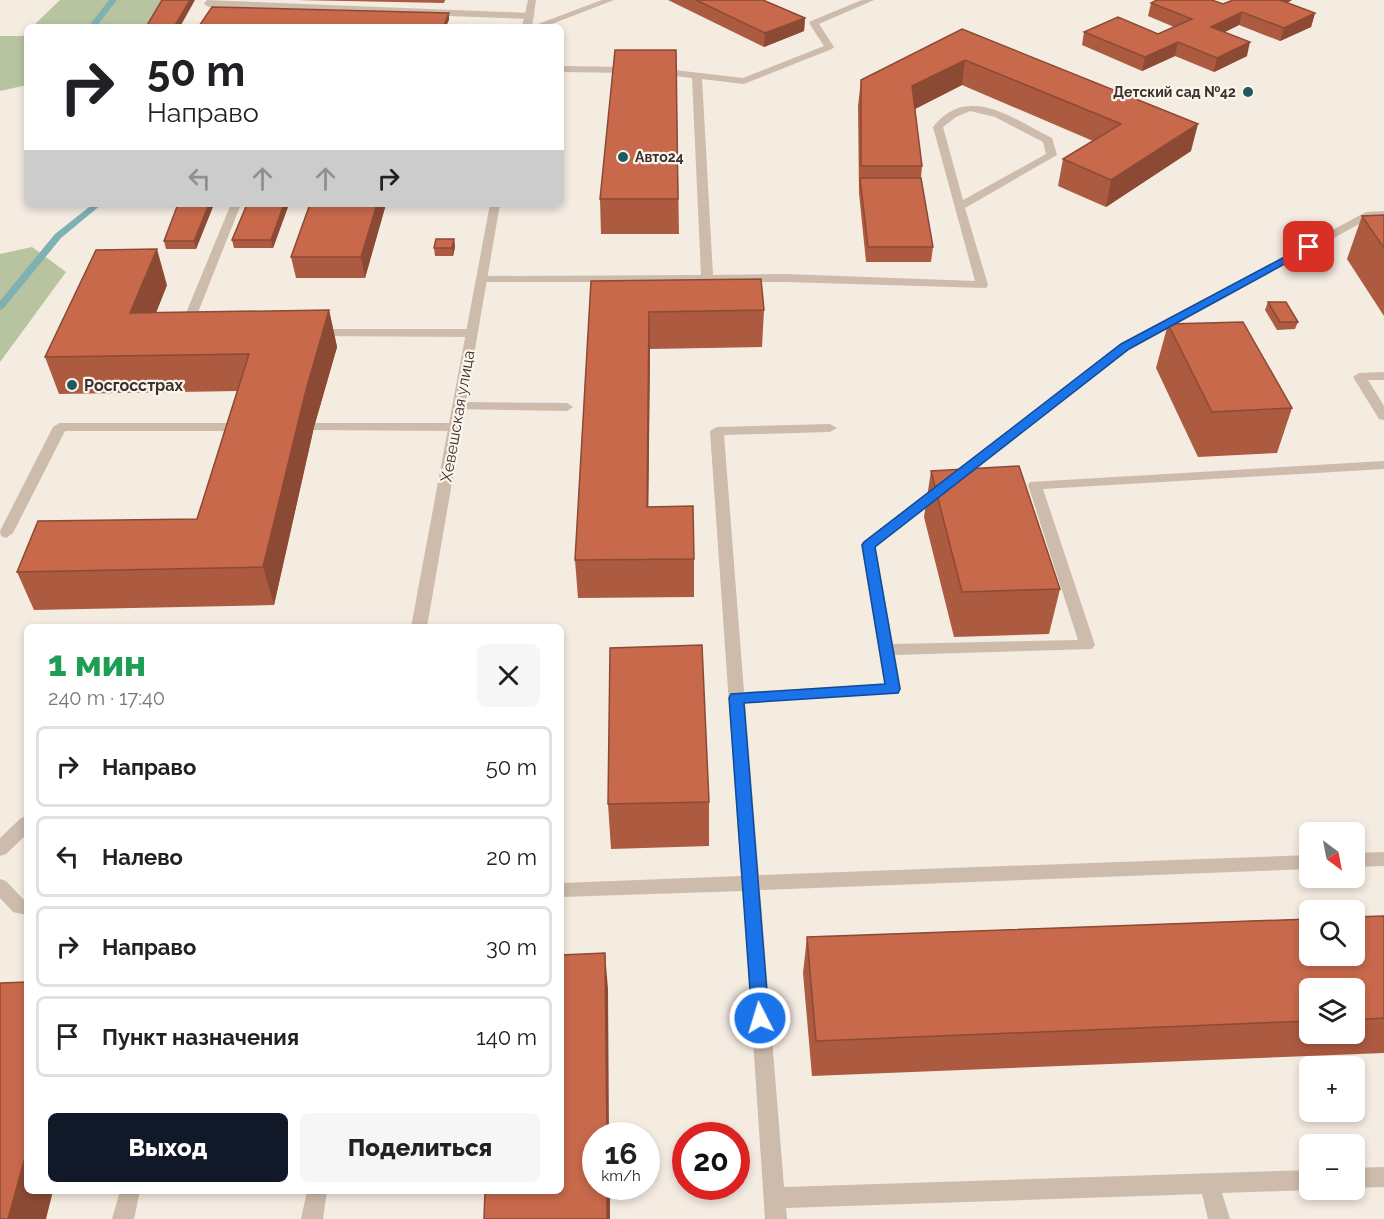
<!DOCTYPE html>
<html lang="ru">
<meta charset="utf-8">
<style>
body{margin:0;font-family:Raleway,sans-serif;background:#f6f6f6;color:#202124;height:100vh;display:flex;flex-direction:column;font-size:22px;white-space:nowrap}
*{box-sizing:border-box;margin:0}
p{font-size:20px;color:#757577}
.icon{flex:none;width:33px;height:33px;fill:none;stroke:currentColor;stroke-width:2;stroke-linecap:round;stroke-linejoin:round}
.map{position:relative;flex:1;overflow:hidden}
.drawer{position:absolute;left:24px;top:624px;width:540px;height:570px;display:flex;flex-direction:column;background:#fff;border-radius:9px;box-shadow:0 3px 9px #0003}
.drawer>*{flex:none}
.top-card{position:absolute;left:24px;top:24px;width:540px;height:183px;border-radius:9px;box-shadow:0 3px 9px #0003;background:#fff;color:#202124;overflow:hidden}
.needle{width:39px;rotate:148deg}
.controls{position:absolute;left:1299px;top:822px;display:grid;gap:12px}
.controls a{display:grid;place-items:center;width:66px;height:66px;border-radius:9px;background:#fff;box-shadow:0 3px 9px #0003;font-size:30px}
.speed{position:absolute;left:582px;top:1122px;display:flex;gap:12px;font-size:30px;font-weight:700;text-align:center}
.speed>*{display:grid;place-content:center;width:78px;height:78px;border-radius:50%;background:#fff;box-shadow:0 3px 9px #0003;line-height:1}
.speed small{font-size:15px;font-weight:400}
.speed .limit{border:9px solid #d22;background:#fff;color:#111}
.pin{position:absolute;display:grid;place-items:center;width:51px;height:51px;color:#fff;margin:-26px;border-radius:12px;box-shadow:0 3px 9px #0006}
.me{position:absolute;width:66px;margin:-33px;rotate:355deg;stroke-linejoin:round;filter:drop-shadow(0 0 4px #0008)}
.turn{display:flex;align-items:center;gap:21px;height:126px;padding:0 24px;font-size:27px}
.turn .icon{width:78px;height:78px;stroke-width:2.5}
.turn b{display:block;font-size:42px;line-height:51px}
.lanes{display:flex;align-items:center;height:57px;padding:0 24px;background:#0003;justify-content:center;gap:30px;direction:ltr}
.lanes .off{opacity:.35}
.round{display:grid;place-items:center;flex:none;width:63px;height:63px;border-radius:9px;background:#f6f6f6}
.headline{display:flex;align-items:center;justify-content:space-between;height:102px;padding:0 24px}
h1{font-size:36px;font-weight:800;line-height:45px;color:#1e9e55}
.action{display:flex;gap:12px;margin-top:auto;padding:12px 24px}
.action a{flex:1;height:69px;border-radius:9px;background:#111827;color:#fff;font-size:24px;font-weight:800;line-height:69px;text-align:center}
.action a+a{background:#f6f6f6;color:#202124}
ul{padding:0;list-style:none}
li{display:flex;align-items:center;gap:18px;height:81px;margin:0 12px 9px;padding:0 12px;border:3px solid #e0e0e0;border-radius:9px}
li div{flex:1}
li b{display:block;font-size:22px}
li em{font-style:normal}
.map>svg:first-child{display:block}
.green{fill:#b8c4a0}
.lines{fill:none;stroke-linecap:round;stroke-linejoin:round}
.stream{fill:#7fb0b2;fill-rule:evenodd}
.lane{fill:#cdbbac;fill-rule:evenodd}
.street{fill:#cdbbac;fill-rule:evenodd}
.wall{fill:#ac5a40;fill-rule:evenodd}
.shaded-wall{fill:#8c4a34}
.building{fill:#c8694b;stroke:#8c4a34;stroke-width:1.5}
.route{fill:#1a73e8;stroke:#114b97;stroke-width:1.5}
.poi-dot{fill:#1f5a5e;stroke:#fbf5ee;stroke-width:2}
.labels{text-anchor:middle;stroke-width:4.5;stroke-linejoin:round;paint-order:stroke}
.far-poi-label{font-size:14px;font-weight:bold;fill:#3b302b;stroke:#fbf5ee;text-anchor:end}
.poi-label{font-size:16px;font-weight:bold;fill:#3b302b;stroke:#fbf5ee;text-anchor:start}
.street-label{font-size:16px;fill:#3b302b;stroke:#fbf5ee}
</style>
<div class="map">
<svg width="1384" height="1219" viewBox="0 0 1384 1219">
<rect width="100%" height="100%" fill="#f4ebe1"/>
<g class="green">
<path d="M60 0H168L152 27H32Z"/>
<path d="M27 32V85L0 91V36H23Z"/>
<path d="M32 247 66 272 0 362V254Z"/>
</g>
<g class="lines">
<g class="stream">
<path d="M109 0H117L96 27H88Z"/>
<path d="M93 204H102L61 238 3 309 0 310V301L55 234Z"/>
</g>
<g class="lane">
<path d="M207 0 530 13 535 16 530 19 209 7 204 4Z"/>
<path d="M602 0H614L544 27H530Z"/>
<path d="M862 0H874L819 24 834 47 832 49 744 84 702 79 713 275 786 274 975 281 933 127C968 83 1013 119 1052 138L1057 155 965 208 988 285 986 288 786 282H478L476 280 482 276 701 275 692 78 657 74 652 71 657 68 743 78 824 46 809 23 811 21ZM970 111 995 117 1043 142 1046 154 963 200 943 127 956 117Z"/>
<path d="M561 66 633 67 638 70 633 73 561 72Z"/>
<path d="M231 204H241L191 330 189 333H181L179 330Z"/>
<path d="M1384 211V217H1372L1129 350 875 547 893 644 1078 640 1028 485 1030 482 1384 461V469L1043 489 1095 645 1092 649 895 655 901 689 899 693 745 703 759 875 1310 855V869L760 890 784 1187 1310 1170 1311 1190 1222 1193 1230 1219H1208L1202 1194 786 1208 787 1219H765L743 891 561 897V883L741 876 710 431 717 427 830 424 837 428 830 432 724 435 744 692 884 684 861 545 863 542 1121 344 1366 212Z"/>
<path d="M316 329H472L478 333 472 337 312 336 310 333Z"/>
<path d="M1384 372V380H1368L1384 406V420L1379 419 1353 377 1359 373Z"/>
<path d="M459 402 567 403 573 407 567 411 454 409 453 406Z"/>
<path d="M60 423H246L253 427 246 431H65L13 533 6 538 1 536 0 531 53 427Z"/>
<path d="M314 423H455L462 427 455 431 309 430 307 427 309 424Z"/>
<path d="M27 816V834L6 854 0 856V838L21 818Z"/>
<path d="M1384 852V866L1354 867V853Z"/>
<path d="M0 879 6 881 23 899H27V915L13 912 0 898Z"/>
<path d="M1384 1167V1187L1354 1188V1168Z"/>
<path d="M120 1191H140L134 1219H112Z"/>
</g>
<g class="street">
<path d="M528 0H536L532 27H522Z"/>
<path d="M490 204H500L427 627H411Z"/>
<path d="M307 1191H327L323 1219H301Z"/>
</g>
</g>
<g class="wall">
<path d="M296 0H445L444 3Z"/>
<path d="M668 0H763L805 18 804 31 764 47Z"/>
<path d="M1233 0H1292L1287 3 1315 13 1311 27 1280 41 1239 25 1225 32 1247 56 1214 72 1175 56 1142 71 1082 45 1084 32 1158 34 1174 27 1148 16 1151 3 1223 4Z"/>
<path d="M962 29 1191 151 1106 207 1058 186 1063 159 1093 141 962 85 915 109 922 166 921 178 933 247 931 262H866L859 193 858 106 861 80Z"/>
<path d="M676 50 679 234H601L600 199Z"/>
<path d="M214 204 196 249H166L164 241Z"/>
<path d="M289 204 273 248H234L232 240Z"/>
<path d="M386 204 365 278H296L291 257Z"/>
<path d="M1384 215V316L1347 259 1362 216Z"/>
<path d="M454 239 455 247 453 256H435L434 248Z"/>
<path d="M591 281 764 310 762 347 650 349 648 507 694 559V597L578 598 575 560Z"/>
<path d="M167 285 156 313 329 310 337 347 314 427 274 605 34 610 17 572 197 519 237 391 59 394 45 357Z"/>
<path d="M1268 302 1298 322 1295 329 1277 330 1265 310Z"/>
<path d="M1168 324 1292 408 1277 453 1198 457 1156 368Z"/>
<path d="M931 471 1060 589 1049 634 954 637 924 517Z"/>
<path d="M709 802V846L611 849 608 804Z"/>
<path d="M1384 916V1053L812 1076 803 973 807 937ZM1310 988H1354V1034H1310Z"/>
</g>
<g class="shaded-wall">
<path d="M190 0H195L180 27H174Z"/>
<path d="M1273 0H1292L1270 11Z"/>
<path d="M1242 12 1239 25 1208 40 1211 27Z"/>
<path d="M449 13V20L446 27H443Z"/>
<path d="M1315 13 1311 27 1280 41 1284 28Z"/>
<path d="M805 18 804 31 764 47 765 33Z"/>
<path d="M1178 42 1175 56 1142 71 1145 57Z"/>
<path d="M1250 42 1247 56 1214 72 1217 58Z"/>
<path d="M965 60 962 85 909 112 912 86Z"/>
<path d="M1198 124 1191 151 1106 207 1111 180Z"/>
<path d="M209 204H214L196 249 194 241Z"/>
<path d="M284 204H289L273 248 271 240Z"/>
<path d="M377 204H386L365 278 361 257Z"/>
<path d="M454 239 455 247 453 256 452 248Z"/>
<path d="M157 249 167 285 141 350 130 313Z"/>
<path d="M329 310 337 347 314 427 274 605 263 567 306 390Z"/>
<path d="M649 312 650 349 648 545 647 507Z"/>
<path d="M605 953 608 989 609 1136H607Z"/>
<path d="M27 1150V1191H53L46 1219H8Z"/>
<rect x="607" y="1186" width="3" height="33"/>
</g>
<g class="building">
<path d="M162 0H190L174 27H146Z"/>
<path d="M696 0H763L805 18 765 33Z"/>
<path d="M1157 0H1212L1223 4 1233 0H1280L1315 13 1284 28 1242 12 1211 27 1250 42 1217 58 1178 42 1145 57 1084 32 1118 17 1158 34 1192 19 1151 3Z"/>
<path d="M212 7 449 13 443 27 199 26Z"/>
<path d="M962 29 1198 124 1111 180 1063 159 1121 124 965 60 912 86 922 166H861V80Z"/>
<path d="M615 50H676L678 199H600Z"/>
<path d="M860 178H921L933 247H868Z"/>
<path d="M178 204H209L194 241H164Z"/>
<path d="M247 204H284L271 240H232Z"/>
<path d="M310 204H377L361 257H291Z"/>
<path d="M1384 215V248L1362 216Z"/>
<path d="M436 239H454L452 248H434Z"/>
<path d="M157 249 130 313 329 310 306 390 263 567 17 572 38 521 197 519 249 354 45 357 96 250Z"/>
<path d="M761 279 764 310 649 312 647 507 693 506 694 559 575 560 591 281Z"/>
<path d="M1268 302H1286L1298 322H1280Z"/>
<path d="M1243 322 1292 408 1212 412 1168 324Z"/>
<path d="M1019 466 1060 589 962 592 931 471Z"/>
<path d="M702 645 709 802 608 804 610 648Z"/>
<path d="M1384 916V1018L1354 1020V988H1310V1021L816 1041 807 937 1310 919V956H1354V917Z"/>
<path d="M605 953 607 1136H596V1186H607V1219H484L485 1191H561V955Z"/>
<path d="M27 982V1150L8 1219H0V983Z"/>
</g>
<path class="route" d="M1309 244 1312 245V249L1129 349 875 547 900 689 898 693 744 703 769 1018 766 1023 760 1026 754 1023 752 1018 729 698 731 694 885 684 862 545 864 542 1121 344Z"/>
<g class="poi-dot">
<circle cx="1248" cy="92" r="6"/>
<circle cx="623" cy="157" r="6"/>
<circle cx="72" cy="385" r="6"/>
</g>
<g class="labels">
<g class="far-poi-label">
<text x="1236" y="97">Детский сад №42</text>
<text x="635" y="162" text-anchor="start">Авто24</text>
</g>
<g class="poi-label">
<text x="84" y="391">Росгосстрах</text>
</g>
<g class="street-label">
<text transform="translate(457 416) rotate(-80)" y="6">Хевешская улица</text>
</g>
</g>
</svg>
<div class="controls">
<a><svg class="needle" viewBox="-14 -14 28 28"><path d="M0-13l5 13h-10z" fill="#e53935"/><path d="M0 13l5-13h-10z" fill="#757577"/></svg></a>
<a><svg class="icon" aria-label="search" viewBox="0 0 24 24"><circle cx="10" cy="10" r="6"/><path d="M15 15l6 6"/></svg></a>
<a><svg class="icon" aria-label="layers" viewBox="0 0 24 24"><path d="M12 4l9 5-9 5-9-5zM3 14l9 5 9-5"/></svg></a>
<a>+</a>
<a>−</a>
</div>
<div class="speed"><div>16<small>km/h</small></div><div class="limit">20</div></div>
<div class="pin" style="left:1309px;top:247px;background:#d93025"><svg class="icon" aria-label="arrive" viewBox="0 0 24 24"><path d="M6 21V4h12l-3 4 3 4H6"/></svg></div>
<svg class="me" style="left:760px;top:1018px" viewBox="-20 -20 40 40"><circle r="17" fill="#1a73e8" stroke="#fff" stroke-width="3"/><path d="M0-11L8 9 0 5-8 9z" fill="#fff"/></svg>
<div class="top-card">
<div class="turn"><svg class="icon" aria-label="right" viewBox="0 0 24 24"><path d="M7 20v-9h11M14 6l5 5-5 5"/></svg><div><b>50 m</b>Направо</div></div>
<div class="lanes"><svg class="icon off" aria-label="left" viewBox="0 0 24 24"><path d="M17 20v-9H6M10 6l-5 5 5 5"/></svg><svg class="icon off" aria-label="ahead" viewBox="0 0 24 24"><path d="M12 20V5M6 11l6-6 6 6"/></svg><svg class="icon off" aria-label="ahead" viewBox="0 0 24 24"><path d="M12 20V5M6 11l6-6 6 6"/></svg><svg class="icon" aria-label="right" viewBox="0 0 24 24"><path d="M7 20v-9h11M14 6l5 5-5 5"/></svg></div>
</div>
<section class="drawer">
<div class="headline"><div><h1>1 мин</h1><p>240 m · 17:40</p></div><a class="round"><svg class="icon" aria-label="close" viewBox="0 0 24 24"><path d="M6 6l12 12M18 6L6 18"/></svg></a></div>
<ul>
<li><svg class="icon" aria-label="right" viewBox="0 0 24 24"><path d="M7 20v-9h11M14 6l5 5-5 5"/></svg><div><b>Направо</b></div><em>50 m</em></li>
<li><svg class="icon" aria-label="left" viewBox="0 0 24 24"><path d="M17 20v-9H6M10 6l-5 5 5 5"/></svg><div><b>Налево</b></div><em>20 m</em></li>
<li><svg class="icon" aria-label="right" viewBox="0 0 24 24"><path d="M7 20v-9h11M14 6l5 5-5 5"/></svg><div><b>Направо</b></div><em>30 m</em></li>
<li><svg class="icon" aria-label="arrive" viewBox="0 0 24 24"><path d="M6 21V4h12l-3 4 3 4H6"/></svg><div><b>Пункт назначения</b></div><em>140 m</em></li>
</ul>
<div class="action"><a>Выход</a><a>Поделиться</a></div>
</section>
</div>
